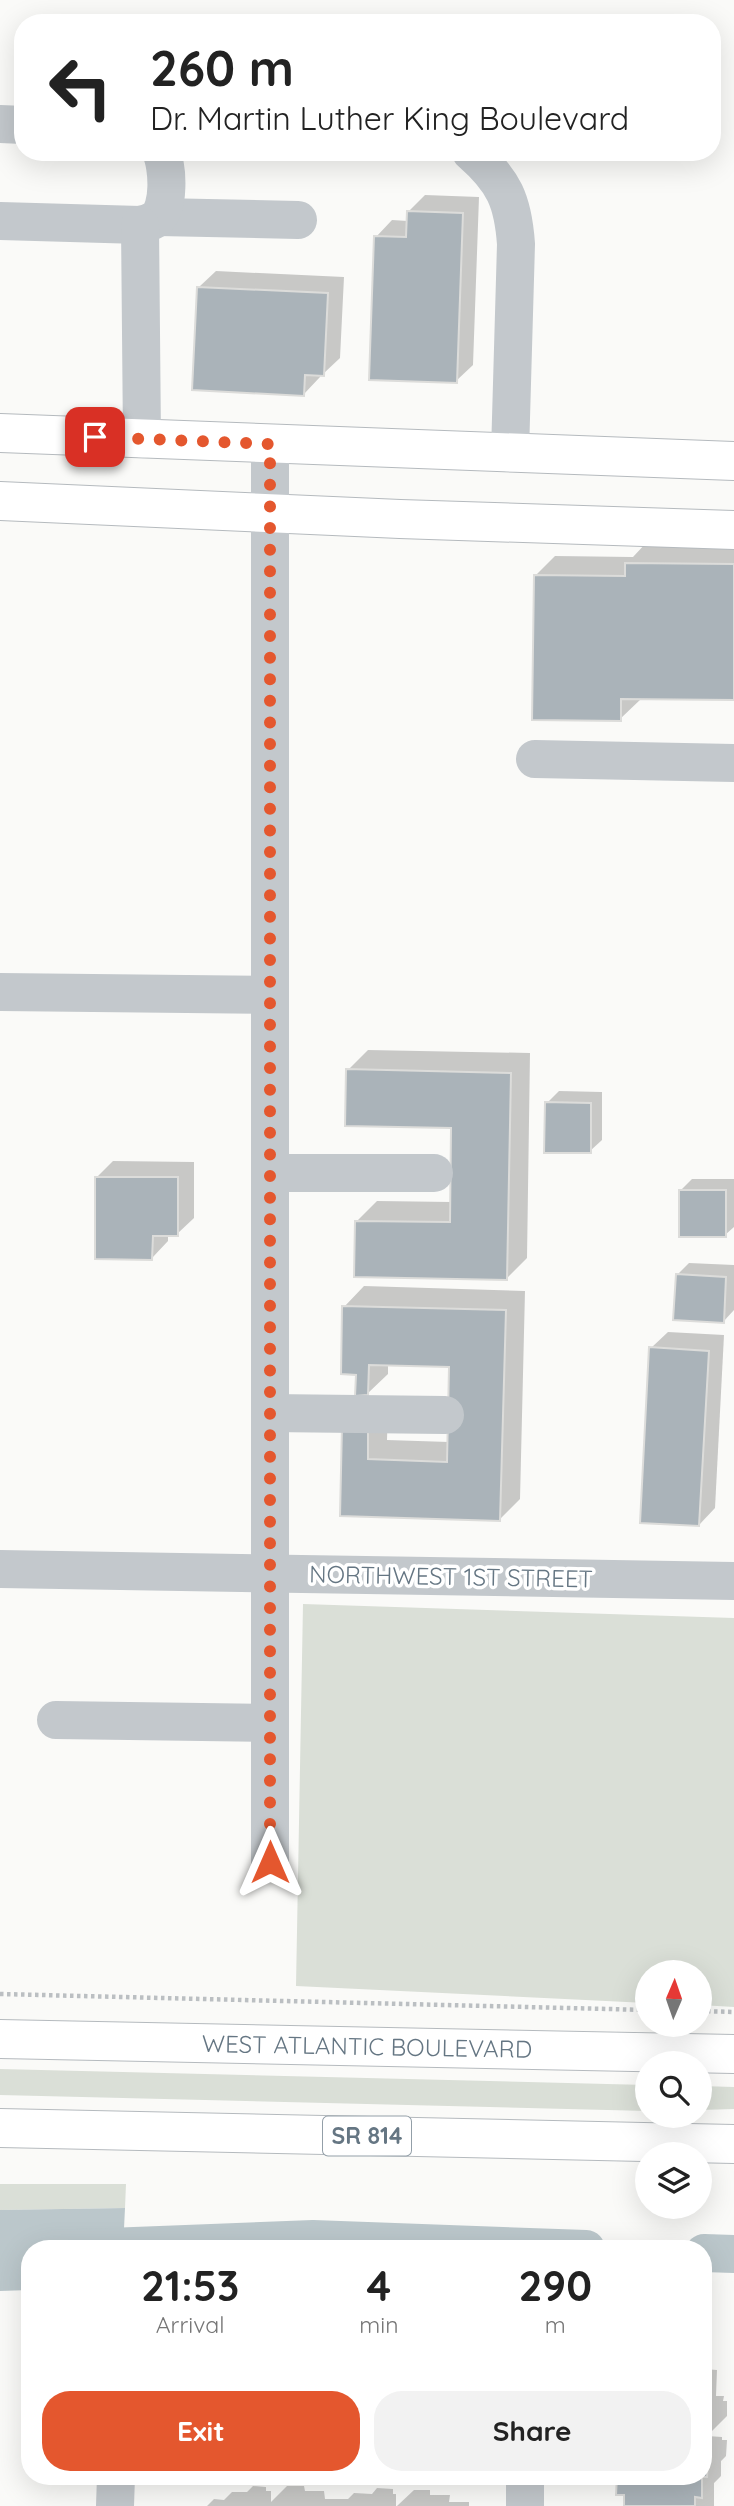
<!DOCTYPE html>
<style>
body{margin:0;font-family:Quicksand,sans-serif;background:#f2f2f2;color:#222;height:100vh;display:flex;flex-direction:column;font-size:26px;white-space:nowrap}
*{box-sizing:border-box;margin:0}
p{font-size:23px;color:#767676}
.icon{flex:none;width:38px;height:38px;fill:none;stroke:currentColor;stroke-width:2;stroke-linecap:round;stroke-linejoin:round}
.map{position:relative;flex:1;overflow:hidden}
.sheet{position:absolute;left:21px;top:2240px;width:691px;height:245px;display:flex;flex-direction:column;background:#fff;border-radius:28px;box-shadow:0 7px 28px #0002}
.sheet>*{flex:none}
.banner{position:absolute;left:14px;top:14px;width:707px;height:147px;border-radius:28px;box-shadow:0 7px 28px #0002;background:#fff;color:#222;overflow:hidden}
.needle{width:46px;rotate:2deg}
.fabs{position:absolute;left:635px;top:1960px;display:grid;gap:14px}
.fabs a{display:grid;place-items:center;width:77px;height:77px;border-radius:50%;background:#fff;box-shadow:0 7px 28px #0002;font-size:35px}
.pin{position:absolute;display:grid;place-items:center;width:60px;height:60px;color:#fff;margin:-30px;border-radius:14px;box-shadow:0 4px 10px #0006}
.me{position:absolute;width:77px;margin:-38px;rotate:0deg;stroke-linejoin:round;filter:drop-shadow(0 0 5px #0008)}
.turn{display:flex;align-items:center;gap:24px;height:147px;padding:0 21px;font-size:32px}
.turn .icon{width:91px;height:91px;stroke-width:2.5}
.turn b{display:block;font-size:49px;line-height:60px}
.eta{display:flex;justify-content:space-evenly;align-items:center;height:119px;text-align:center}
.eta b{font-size:42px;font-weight:700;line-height:49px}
.cta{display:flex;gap:14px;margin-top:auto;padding:14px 21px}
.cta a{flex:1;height:80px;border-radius:28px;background:#e4572e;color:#fff;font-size:28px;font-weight:700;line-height:80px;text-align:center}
.cta a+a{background:#f2f2f2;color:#222}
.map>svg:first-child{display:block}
.green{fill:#dadfd7}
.water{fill:#bbc7cb}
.shadow{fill:#0003}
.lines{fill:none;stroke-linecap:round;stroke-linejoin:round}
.canal{stroke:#bbc7cb;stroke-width:38}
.building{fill:#aab3b9;stroke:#dcdcda;stroke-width:2}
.major-casing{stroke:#b5babe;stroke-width:40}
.path{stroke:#bbbfc2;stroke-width:4.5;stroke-dasharray:3.5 3.5;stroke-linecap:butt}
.minor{stroke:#c3c8cc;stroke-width:38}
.major{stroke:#fff;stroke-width:38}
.route{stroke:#e4572e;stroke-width:12;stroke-dasharray:0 21.6}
.labels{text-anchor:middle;stroke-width:7;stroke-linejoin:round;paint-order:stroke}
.shield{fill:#fff;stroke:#939fa8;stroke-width:2}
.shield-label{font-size:23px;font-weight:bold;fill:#657683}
.street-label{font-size:24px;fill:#657683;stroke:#fff}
</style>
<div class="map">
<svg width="734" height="2506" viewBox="0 0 734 2506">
<rect width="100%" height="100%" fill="#fafaf8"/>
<g class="green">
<path d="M303 1604 734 1618V2007L700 2005V1972H648L647 2003 296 1986Z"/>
<path d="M0 2069 647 2085V2111L0 2095Z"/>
<path d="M700 2086 734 2087V2109L700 2110Z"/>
<path d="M0 2184H126L125 2208 0 2210Z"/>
</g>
<path class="water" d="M125 2208 123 2249H30V2290L0 2291V2210Z"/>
<g class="shadow">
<path d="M425 195 479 197 473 365 456 381 376 237 392 220 408 221 409 211Z"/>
<path d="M216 271 344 277 340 358 323 374H320V377L304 394 199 287Z"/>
<path d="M646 543 734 544V698L641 699 620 719 535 576 555 556 633 557Z"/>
<path d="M368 1050 530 1053 527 1258 507 1278 357 1221 377 1201 452 1202 453 1126 348 1070Z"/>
<path d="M559 1091 602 1092V1140L590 1151 547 1103Z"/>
<path d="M113 1161 194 1162V1218L177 1234H168V1241L152 1258 96 1178Z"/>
<path d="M692 1179H734V1227L725 1235 680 1191Z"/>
<path d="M689 1263 734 1265V1310L723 1322 678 1274Z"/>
<path d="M364 1286 525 1291 520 1499 500 1519 341 1515 344 1425 388 1406 387 1440 449 1442 451 1365 388 1363V1374L367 1394 357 1373 344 1307Z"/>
<path d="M668 1332 724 1335 715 1508 699 1525 651 1348Z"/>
<path d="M704 2369 717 2370 716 2396H724L723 2401H727V2416L707 2436 722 2437V2440H727L726 2456 721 2461V2476L714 2483V2506H626L704 2476Z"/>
<path d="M253 2486 266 2487V2491H271V2502L287 2486H304L305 2491H324L325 2499H348L354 2493 372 2494 377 2488 393 2489V2494H396V2506H207L214 2499 224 2500 232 2492H247Z"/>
<path d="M414 2490H430V2495H450L449 2502H469V2506H397Z"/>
</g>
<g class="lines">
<g class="canal">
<path d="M57 2249 313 2239 586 2249"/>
<path d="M704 2253 734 2254"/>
</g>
</g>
<g class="building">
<path d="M407 211 463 213 457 383 369 380 374 236 406 237Z"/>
<path d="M197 287 328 293 324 376 305 375 304 396 192 390Z"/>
<path d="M625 563 734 564V700L621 699V721L532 720 534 575 625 576Z"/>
<path d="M346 1069 511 1073 507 1280 354 1277 355 1221 450 1222 451 1128 345 1126Z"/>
<path d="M545 1102 591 1103V1153H544Z"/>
<path d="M95 1177H178V1236H153L152 1260 95 1259Z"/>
<rect x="679" y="1190" width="47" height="47"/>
<path d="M676 1274 726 1277 724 1323 673 1320Z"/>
<path d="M342 1306 506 1310 500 1521 340 1516 342 1425 368 1426V1459L447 1462 449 1367 369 1365 368 1395 355 1396 356 1375 341 1374Z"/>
<path d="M649 1347 709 1351 699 1526 640 1523Z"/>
<path d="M704 2416V2420H708V2438H704Z"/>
<path d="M704 2459 708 2460 707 2477H702V2498L695 2497V2506H624V2495H616L617 2476H704Z"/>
</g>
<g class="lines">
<defs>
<g id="major">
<path d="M0 433 734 461"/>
<path d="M0 501 400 519 734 530"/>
<path d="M0 2039 734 2054"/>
<path d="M0 2128 734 2144"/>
</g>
</defs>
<use href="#major" class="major-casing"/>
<g class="path">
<path d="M0 1994 648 2010"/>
<path d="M700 2011 734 2012"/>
</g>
<g class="minor">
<path d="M0 124 23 125"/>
<path d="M471 152C504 181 513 201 516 244L510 453"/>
<path d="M159 217 298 220"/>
<path d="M0 221 140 225C145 224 151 222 156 219 170 208 168 167 161 152"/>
<path d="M140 225 142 439"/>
<path d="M535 759 734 763"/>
<path d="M0 992 270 995"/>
<path d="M270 1173H434"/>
<path d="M270 1413 445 1415"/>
<path d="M0 1569 734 1581"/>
<path d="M56 1720 269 1723"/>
<path d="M270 1862V444"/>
<path d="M115 2506 116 2476"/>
<path d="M525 2506V2476"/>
</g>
<use href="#major" class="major"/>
</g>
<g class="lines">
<path class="route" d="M95 437 270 444V1862"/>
</g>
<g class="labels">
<rect class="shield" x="323" y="2116.5" width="88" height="39" rx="5"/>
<g class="shield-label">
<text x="367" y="2144">SR 814</text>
</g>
<g class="street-label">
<text transform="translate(451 1577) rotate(1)" y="8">NORTHWEST 1ST STREET</text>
<text transform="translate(367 2047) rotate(1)" y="8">WEST ATLANTIC BOULEVARD</text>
</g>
</g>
</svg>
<div class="fabs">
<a><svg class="needle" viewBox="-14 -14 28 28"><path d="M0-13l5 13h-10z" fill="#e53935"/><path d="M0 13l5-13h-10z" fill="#767676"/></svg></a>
<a><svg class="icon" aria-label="search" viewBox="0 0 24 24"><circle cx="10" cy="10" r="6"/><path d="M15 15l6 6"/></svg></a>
<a><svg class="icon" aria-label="layers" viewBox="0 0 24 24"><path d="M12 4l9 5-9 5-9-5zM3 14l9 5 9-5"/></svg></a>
</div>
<div class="pin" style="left:95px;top:437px;background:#d93025"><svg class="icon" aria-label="arrive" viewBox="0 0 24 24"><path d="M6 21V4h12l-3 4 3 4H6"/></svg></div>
<svg class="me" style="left:270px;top:1862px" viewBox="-20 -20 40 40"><path d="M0-17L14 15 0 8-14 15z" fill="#e4572e" stroke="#fff" stroke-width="4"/></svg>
<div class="banner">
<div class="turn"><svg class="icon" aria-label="left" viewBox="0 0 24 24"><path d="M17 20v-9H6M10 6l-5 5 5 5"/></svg><div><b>260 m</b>Dr. Martin Luther King Boulevard</div></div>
</div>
<section class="sheet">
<div class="eta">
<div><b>21:53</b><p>Arrival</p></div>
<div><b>4</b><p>min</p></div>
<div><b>290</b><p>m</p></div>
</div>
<div class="cta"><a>Exit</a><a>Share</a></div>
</section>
</div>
